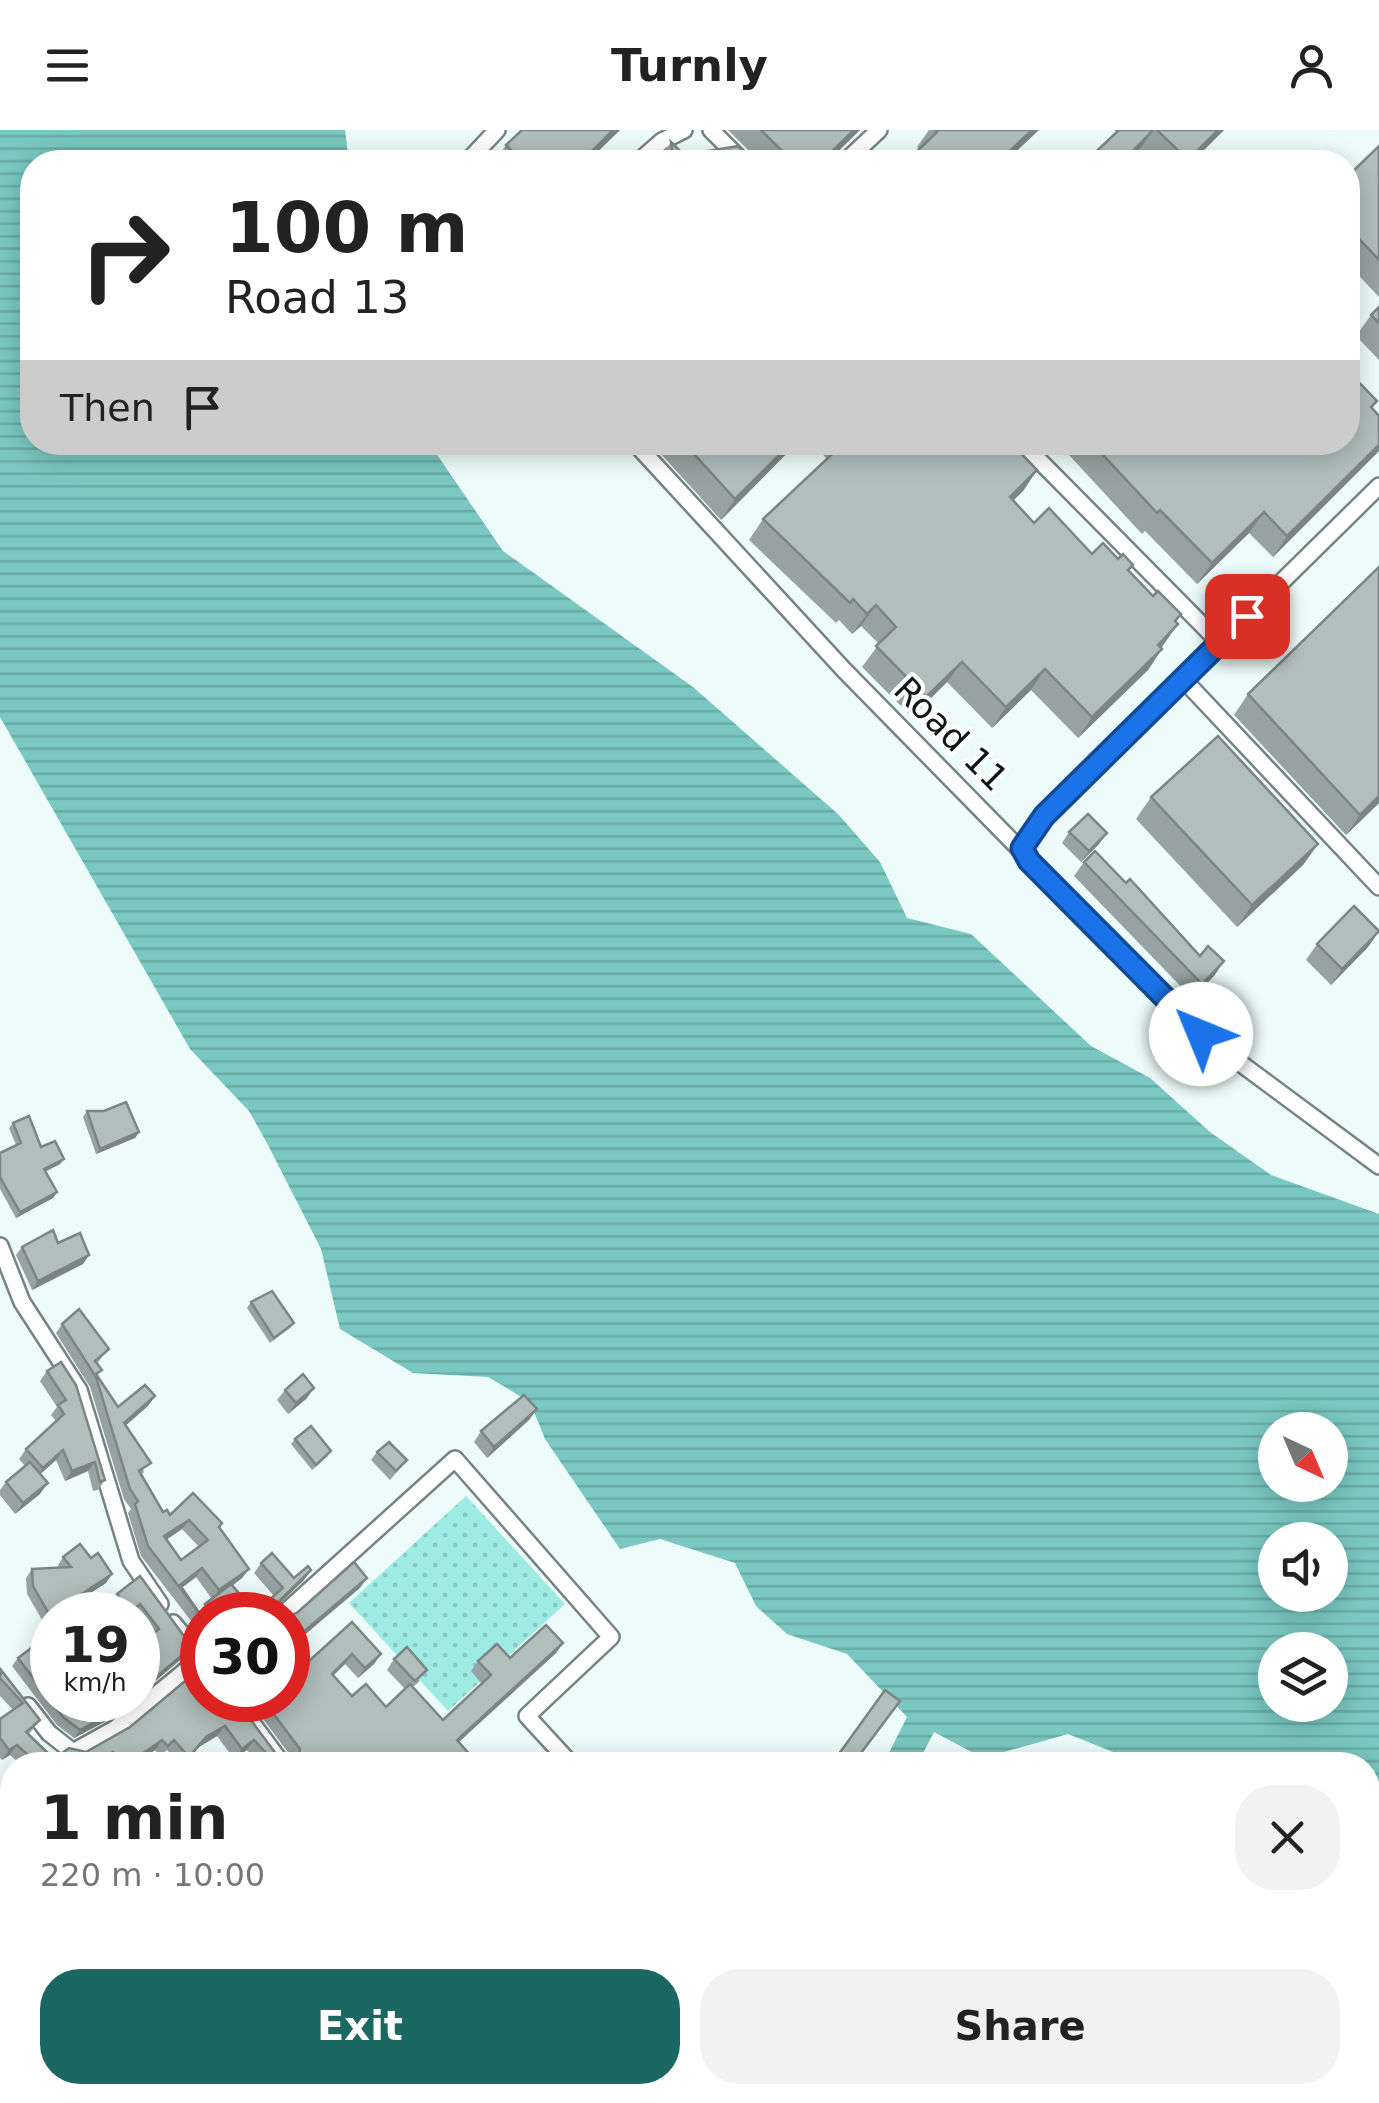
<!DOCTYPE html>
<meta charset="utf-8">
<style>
body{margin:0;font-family:"DejaVu Sans",sans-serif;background:#f2f2f2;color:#222;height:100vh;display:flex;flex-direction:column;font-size:38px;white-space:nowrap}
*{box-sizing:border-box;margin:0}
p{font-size:32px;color:#767676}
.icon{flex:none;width:55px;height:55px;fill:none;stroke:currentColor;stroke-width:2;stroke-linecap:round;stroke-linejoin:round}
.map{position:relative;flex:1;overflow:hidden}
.panel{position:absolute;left:0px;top:1622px;width:1380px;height:352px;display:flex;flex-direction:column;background:#fff;border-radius:40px 40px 0 0;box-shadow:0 5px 25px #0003}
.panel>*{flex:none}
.hud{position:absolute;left:20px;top:20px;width:1340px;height:305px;border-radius:40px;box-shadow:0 5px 25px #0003;background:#fff;color:#222;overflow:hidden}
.needle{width:65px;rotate:136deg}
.buttons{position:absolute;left:1258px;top:1282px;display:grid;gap:20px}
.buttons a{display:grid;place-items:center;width:90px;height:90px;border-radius:50%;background:#fff;box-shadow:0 5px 25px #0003;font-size:50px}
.speed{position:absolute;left:30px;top:1462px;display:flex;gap:20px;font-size:50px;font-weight:700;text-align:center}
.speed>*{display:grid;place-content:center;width:130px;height:130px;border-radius:50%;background:#fff;box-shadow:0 5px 25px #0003;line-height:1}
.speed small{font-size:25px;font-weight:400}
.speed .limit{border:15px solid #d22;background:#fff;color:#111}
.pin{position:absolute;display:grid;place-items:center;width:85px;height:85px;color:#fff;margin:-42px;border-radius:20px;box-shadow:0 5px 15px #0006}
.me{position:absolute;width:110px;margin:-55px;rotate:315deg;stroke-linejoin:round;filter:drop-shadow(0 0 8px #0008)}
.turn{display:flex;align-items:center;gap:35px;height:210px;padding:0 40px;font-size:45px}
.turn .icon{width:130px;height:130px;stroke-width:2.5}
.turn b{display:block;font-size:70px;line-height:85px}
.then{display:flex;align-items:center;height:95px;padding:0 40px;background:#0003;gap:20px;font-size:38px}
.round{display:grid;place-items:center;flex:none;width:105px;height:105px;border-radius:40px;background:#f2f2f2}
.headline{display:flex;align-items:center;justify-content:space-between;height:170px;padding:0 40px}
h1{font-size:60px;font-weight:700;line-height:75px}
.action{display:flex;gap:20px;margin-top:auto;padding:20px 40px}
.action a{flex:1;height:115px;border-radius:40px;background:#1b6762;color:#fff;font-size:40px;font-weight:700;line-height:115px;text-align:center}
.action a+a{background:#f2f2f2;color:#222}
header{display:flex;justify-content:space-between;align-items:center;height:130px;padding:0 40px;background:#fff;font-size:45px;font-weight:700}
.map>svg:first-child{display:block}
.park{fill:url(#park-dots)}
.water{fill:url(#water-rules);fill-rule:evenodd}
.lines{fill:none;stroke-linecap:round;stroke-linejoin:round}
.minor-casing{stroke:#778483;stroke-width:20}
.minor{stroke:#fff;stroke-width:15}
.wall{fill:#97a3a2;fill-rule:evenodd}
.shaded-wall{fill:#7b8584}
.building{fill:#b0bebc;stroke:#7b8584;stroke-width:2.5;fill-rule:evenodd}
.route-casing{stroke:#114b97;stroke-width:25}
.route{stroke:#1a73e8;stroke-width:18}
.labels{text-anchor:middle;stroke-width:8;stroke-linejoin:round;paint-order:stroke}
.street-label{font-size:35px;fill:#101515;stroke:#fff}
</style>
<header><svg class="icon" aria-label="menu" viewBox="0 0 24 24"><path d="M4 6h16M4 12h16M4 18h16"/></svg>Turnly<svg class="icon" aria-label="person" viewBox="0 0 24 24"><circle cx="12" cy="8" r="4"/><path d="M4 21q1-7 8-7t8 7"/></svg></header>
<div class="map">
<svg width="1379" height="1973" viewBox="0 0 1379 1973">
<defs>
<pattern id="park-dots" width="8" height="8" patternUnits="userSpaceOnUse" patternTransform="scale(2.5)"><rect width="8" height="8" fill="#9eebe4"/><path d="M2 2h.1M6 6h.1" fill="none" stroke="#87c9c3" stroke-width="1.8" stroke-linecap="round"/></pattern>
<pattern id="water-rules" width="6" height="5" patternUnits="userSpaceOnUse" patternTransform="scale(2.5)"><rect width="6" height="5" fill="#7ac8c1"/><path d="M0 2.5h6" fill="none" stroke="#68aba5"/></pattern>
</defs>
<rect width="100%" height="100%" fill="#edfcfa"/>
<path class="park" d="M466 1366 565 1474 448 1581 349 1473Z"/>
<path class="water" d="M0 0H345L349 32H32V312L429 313 503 421 693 557 839 685 880 732 907 788 971 804 1091 916 1150 948 1210 1002 1271 1045 1379 1084V1798L1368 1792V1635H1146L1068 1604 983 1628 934 1602 917 1635H883L907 1587 847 1524 787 1504 756 1476 735 1433 660 1409 620 1419 545 1309 530 1272 488 1247 413 1243 340 1199 321 1119 268 1015 249 981 190 919 0 587ZM1275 1300H1330V1355H1275ZM1275 1410H1330V1465H1275ZM1275 1520H1330V1575H1275Z"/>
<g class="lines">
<defs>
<g id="minor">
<path d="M711 0 743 32"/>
<path d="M467 32 497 0"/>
<path d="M638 32 662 11 684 0"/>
<path d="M845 32 879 0"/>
<path d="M634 312 844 540 1201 904 1379 1036"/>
<path d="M1021 312 1220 513"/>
<path d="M1183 549 1379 757"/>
<path d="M1022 718 1044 686 1379 356"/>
<path d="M0 1116 22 1172 79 1260 131 1431 160 1474"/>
<path d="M282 1485 455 1329 611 1507 527 1586 572 1635"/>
<path d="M173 1493 202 1528"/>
<path d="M235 1570 283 1635"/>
<path d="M28 1576 49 1603 73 1622 116 1598 202 1527"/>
<path d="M0 1867 12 1858"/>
<path d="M827 1962 833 1973"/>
<path d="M742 1973 752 1962"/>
</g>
</defs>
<use href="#minor" class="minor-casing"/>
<use href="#minor" class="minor"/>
</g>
<g class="wall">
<path d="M522 0H620L587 32H494L506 15Z"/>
<path d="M728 0H860L827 32H760Z"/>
<path d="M929 0H1039L920 20 917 17Z"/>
<path d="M1114 0H1224L1192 32H1154L1140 19 1136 24Z"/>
<path d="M671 12 674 32H661L660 28Z"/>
<path d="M1379 16V167L1348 134V46Z"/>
<path d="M1379 177V230L1356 206 1371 185Z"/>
<path d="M1377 271 1372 279 1379 286V321L1273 427 1249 403 1197 454 1145 401 1142 404 1057 312H1348Z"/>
<path d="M650 312H798L721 390Z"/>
<path d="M811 312H1010L1037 340 1023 361 1013 371 1034 393 1092 424 1129 441 1176 492 1164 514 1148 540 1078 608 1031 560 992 598 947 552 912 587 862 537 879 514 861 496 852 504 839 490 836 493 749 410 763 389 827 329Z"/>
<path d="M1379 437V673L1346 705 1234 585 1248 564Z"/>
<path d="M1151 667 1318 714 1303 735 1237 797 1136 689Z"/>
<path d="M1069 702 1099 714 1081 732 1062 713Z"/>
<path d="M1084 732 1126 753 1200 826 1224 831 1214 846 1192 868 1074 746Z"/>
<path d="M1379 801 1368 817 1331 855 1306 830 1317 814Z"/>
<path d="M87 981 139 1002 135 1008 96 1024 83 987Z"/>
<path d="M13 993 41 1017 64 1029 60 1034 45 1042 57 1062 53 1068 16 1088 0 1059V1023L16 1015 9 998Z"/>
<path d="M58 1113 89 1125 83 1134 32 1160 16 1125 22 1117Z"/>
<path d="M251 1172 294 1193 290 1198 270 1213 247 1178Z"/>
<path d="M62 1194 109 1219 97 1233 98 1246 118 1277 155 1266 148 1276 125 1296 144 1342 142 1344 163 1382 219 1398 249 1439 242 1448 232 1456 255 1482 274 1466 254 1443 261 1433 294 1448 311 1440 304 1450 279 1474 278 1478 286 1485H202V1493L198 1500 141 1426 128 1383 131 1379 124 1369 90 1257 56 1203ZM182 1399 199 1417 181 1430 166 1410ZM196 1447 212 1469 205 1474 199 1482 182 1458Z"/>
<path d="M61 1232 105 1350 98 1360 93 1361 88 1341 65 1351 56 1330 40 1344V1364L15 1384 0 1365V1360L6 1352 25 1336 19 1329 26 1319 56 1291 51 1285 57 1277 40 1251 47 1241Z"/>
<path d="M314 1258 306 1269 288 1284 277 1270 285 1260Z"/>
<path d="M529 1290 487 1328 474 1312 481 1301Z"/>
<path d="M295 1309 328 1326 312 1340 291 1314Z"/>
<path d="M377 1322 407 1330 390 1350 371 1330Z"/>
<path d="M63 1427 91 1428 112 1444 106 1453 78 1471 52 1485V1507L27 1464 26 1448 32 1439 59 1438 58 1435Z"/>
<path d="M140 1446 186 1525 141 1529 138 1524V1519L141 1513 152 1505 135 1482 131 1485H120L111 1473 117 1464Z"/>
<path d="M352 1492 381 1524 374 1534 358 1548 345 1534 333 1545 352 1566 386 1577 405 1559 387 1540 394 1529 420 1551 413 1557 443 1590 482 1554 471 1541 478 1531 510 1528 563 1513 556 1523 459 1612 479 1635H260L247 1620 234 1629 217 1606 199 1617 184 1635H180L167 1620 160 1626 155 1620 133 1635H108L106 1632 102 1635H21L10 1625 2 1630 0 1628V1589L13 1580 0 1566V1541L40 1590 29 1604 54 1629 86 1622 130 1597 202 1537 282 1632 292 1633 293 1629 249 1570H288Z"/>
<path d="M18 1528 44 1531 52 1570H132L110 1589 74 1608 57 1595 12 1536Z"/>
<path d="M1368 1830 1377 1835 1379 1832V1954L1376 1953 1374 1957 1368 1953Z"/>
<path d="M118 1962H141L124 1973Z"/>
<path d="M342 1962H418L406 1973H350Z"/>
<path d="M516 1962H591L596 1970 602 1973H512L510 1971Z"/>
<path d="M603 1962H648L608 1971Z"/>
<path d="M966 1962 985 1973H935L941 1963Z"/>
<path d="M998 1962H1207L1203 1973H993Z"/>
</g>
<g class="shaded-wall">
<path d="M613 0H620L587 32H581Z"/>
<path d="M854 0H860L827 32H821Z"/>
<path d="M1032 0H1039L1005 32H998Z"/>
<path d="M1153 0 1140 19 1128 32 1133 21Z"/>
<path d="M1218 0H1224L1192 32H1186Z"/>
<path d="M792 312H798L721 390 735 369Z"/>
<path d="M1379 315V321L1273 427 1287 406Z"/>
<path d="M1037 340 1023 361 995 388 1010 367Z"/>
<path d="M1264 382 1249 403 1197 454 1212 433Z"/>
<path d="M876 475 861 496 852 504 867 484Z"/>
<path d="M1178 494 1164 514 1144 536 1158 515Z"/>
<path d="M1162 519 1148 540 1078 608 1092 587Z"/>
<path d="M962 532 947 552 912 587 926 567Z"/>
<path d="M1045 539 1031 560 992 598 1006 577Z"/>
<path d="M1379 666V673L1346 705 1360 685Z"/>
<path d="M1107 703 1099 714 1081 732 1089 721Z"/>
<path d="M1318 714 1303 735 1237 797 1252 775Z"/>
<path d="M1379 801 1368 817 1331 855 1342 839Z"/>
<path d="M1224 831 1214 846 1192 868 1202 854Z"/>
<path d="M139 1002 135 1008 96 1024 100 1019Z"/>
<path d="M64 1029 60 1034 40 1044 44 1039Z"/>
<path d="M57 1062 53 1068 16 1088 20 1082Z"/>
<path d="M89 1125 83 1134 32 1160 38 1151Z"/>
<path d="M314 1258 306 1269 288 1284 296 1273Z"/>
<path d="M155 1266 148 1276 117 1303 124 1293Z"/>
<path d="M537 1279 529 1290 487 1328 494 1317Z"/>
<path d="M63 1320 56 1330 36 1348 43 1338Z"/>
<path d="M95 1332 88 1341 65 1351 72 1341Z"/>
<path d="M48 1353 40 1364 15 1384 23 1373Z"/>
<path d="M189 1390 182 1399 157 1416 164 1406Z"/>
<path d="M202 1438 196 1447 180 1459 179 1456Z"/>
<path d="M249 1439 242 1448 213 1470 219 1460Z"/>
<path d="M311 1440 304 1450 272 1481 279 1471Z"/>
<path d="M112 1444 106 1453 70 1476 76 1468Z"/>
<path d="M367 1448 360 1458 288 1519V1515Z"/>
<path d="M563 1513 556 1523 450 1620 457 1610Z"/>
<path d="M192 1517 186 1525 138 1566V1562Z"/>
<path d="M352 1524 345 1534 325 1554 332 1544Z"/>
<path d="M381 1524 374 1534 358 1548 365 1538Z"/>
<path d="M128 1570H132L110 1589 74 1608 80 1600Z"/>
<path d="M225 1596 217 1606 199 1617 184 1635 206 1607Z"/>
<path d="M162 1610 155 1620 133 1635H126Z"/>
<path d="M254 1610 247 1620 234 1629 242 1619Z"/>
<path d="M17 1615 10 1625 2 1630 9 1620Z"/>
<path d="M12 1792V1797L0 1805V1800Z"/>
<path d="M98 1962H106L90 1973V1968Z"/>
<path d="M141 1962 124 1973 131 1963Z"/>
<path d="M413 1962H418L406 1973H401Z"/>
</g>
<g class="building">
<path d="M522 0H613L581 32H523L506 15Z"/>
<path d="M761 0H854L821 32H793Z"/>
<path d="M935 0H1032L998 32H906L937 2Z"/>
<path d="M1119 0H1153L1133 21 1144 32H1085Z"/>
<path d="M1157 0H1218L1188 30Z"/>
<path d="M671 12 684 25 738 16 743 21 745 32H674Z"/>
<path d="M1379 16V130L1348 97V46Z"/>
<path d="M1379 177V193L1371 185Z"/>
<path d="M1348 241 1377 271 1371 277 1379 286V315L1287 406 1264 382 1212 433 1160 380 1157 383 1091 312H1348Z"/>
<path d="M683 312H792L735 369Z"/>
<path d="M845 312H1010L1037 340 1010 367 1034 393 1049 378 1092 424 1103 413 1118 429 1123 424 1133 435 1128 440 1153 466 1158 461 1181 484 1175 491 1178 494 1158 515 1162 519 1092 587 1045 539 1006 577 962 532 926 567 876 516 896 497 876 475 867 484 853 469 850 473 763 389Z"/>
<path d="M1379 437V666L1360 685 1248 564Z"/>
<path d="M1218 606 1318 714 1252 775 1151 667Z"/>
<path d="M1088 684 1107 703 1089 721 1069 702Z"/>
<path d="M1095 721 1126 753 1130 749 1200 826 1208 816 1224 831 1202 854 1084 732Z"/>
<path d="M1354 776 1379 801 1342 839 1317 814Z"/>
<path d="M126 972 139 1002 100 1019 87 981H104Z"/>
<path d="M29 986 41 1017 55 1011 64 1029 44 1039 57 1062 20 1082 0 1047V1023L21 1013 13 993Z"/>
<path d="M53 1100 58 1113 80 1103 89 1125 38 1151 22 1117Z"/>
<path d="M272 1161 294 1193 274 1208 251 1172Z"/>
<path d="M79 1179 109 1219 95 1231 102 1240 96 1244 118 1277 145 1255 155 1266 124 1293 151 1333 139 1341 163 1382 167 1380 170 1385 193 1363 222 1393 219 1397 249 1439 219 1460 202 1438 180 1455 202 1487 148 1416 135 1374 138 1371 130 1359 96 1247 62 1194ZM189 1390 208 1410 181 1430 164 1406Z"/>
<path d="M61 1232 76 1255 105 1350 100 1352 95 1332 72 1341 63 1320 43 1338 26 1319 64 1284 58 1275 66 1270 47 1241Z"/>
<path d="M303 1244 314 1258 296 1273 285 1260Z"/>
<path d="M524 1265 537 1279 494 1317 481 1301Z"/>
<path d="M311 1296 331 1321 316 1335 295 1309Z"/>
<path d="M389 1312 407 1330 396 1341 377 1322Z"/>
<path d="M30 1332 48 1353 23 1373 6 1352Z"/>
<path d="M80 1414 91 1428 98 1423 112 1444 76 1468 86 1485H52V1489L33 1456 32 1439 71 1437 63 1427Z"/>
<path d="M272 1423 294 1448 308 1436 311 1440 279 1471 278 1478 286 1485H214L205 1474 231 1454 255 1482 283 1458 261 1433Z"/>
<path d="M354 1432 367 1448 288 1515V1486L297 1483Z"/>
<path d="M140 1446 192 1517 138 1562V1531L149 1523 141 1513 159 1499 140 1474 130 1482 117 1464Z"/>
<path d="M352 1492 381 1524 365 1538 352 1524 332 1544 352 1566 366 1554 386 1577 410 1554 443 1590 491 1545 478 1531 497 1514 510 1528 546 1495 563 1513 457 1610 479 1635H277L254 1610 242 1619 225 1596 206 1607 189 1627 174 1610 168 1616 162 1610 126 1635 113 1622 98 1634 92 1626 79 1635H39L17 1615 9 1620 0 1608V1589L23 1573 0 1548 1 1540 40 1590 26 1602 54 1629 69 1618 86 1622 130 1597 202 1537V1570H236L282 1632 297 1633 300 1619 263 1570H288V1550Z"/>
<path d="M34 1516 44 1531 52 1524V1570H128L115 1580 80 1600 63 1587 18 1528Z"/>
<path d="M407 1517 427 1540 415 1551 394 1529Z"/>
<path d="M885 1560 900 1571 852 1635H831Z"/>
<path d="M1056 1625 1060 1635H1030Z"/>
<path d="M208 1629 212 1635H201Z"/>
<path d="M0 1686 6 1693 12 1689V1792L0 1800Z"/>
<path d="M1368 1830 1378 1835 1379 1832V1931L1368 1925Z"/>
<path d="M42 1962H98L90 1968 93 1973H26Z"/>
<path d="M357 1962H413L401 1973H361L363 1971Z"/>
<path d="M518 1962H591L596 1970 602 1973H529Z"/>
<path d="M616 1962H648L658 1973H607Z"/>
<path d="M693 1962H720L730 1973H694L688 1967Z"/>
<path d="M943 1962H966L986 1972 948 1973 940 1969Z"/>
<path d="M1002 1962H1133L1128 1973H1022L1002 1964Z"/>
<path d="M1164 1962H1207L1203 1973H1175L1177 1968Z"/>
</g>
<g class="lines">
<defs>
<path id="route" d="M1201 904 1029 731 1022 718 1044 686 1247 486"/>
</defs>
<use href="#route" class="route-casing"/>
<use href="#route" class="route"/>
</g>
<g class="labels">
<g class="street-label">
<text transform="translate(951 604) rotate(45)" y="12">Road 11</text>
</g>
</g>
</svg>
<div class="buttons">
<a><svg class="needle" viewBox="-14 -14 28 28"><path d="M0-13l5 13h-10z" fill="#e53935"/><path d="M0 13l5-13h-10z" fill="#767676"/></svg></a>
<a><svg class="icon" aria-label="sound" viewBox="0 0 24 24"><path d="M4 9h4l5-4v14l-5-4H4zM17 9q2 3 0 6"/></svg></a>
<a><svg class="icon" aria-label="layers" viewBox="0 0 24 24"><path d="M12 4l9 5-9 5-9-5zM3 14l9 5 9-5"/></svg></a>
</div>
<div class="speed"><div>19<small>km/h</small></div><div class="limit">30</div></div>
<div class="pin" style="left:1247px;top:486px;background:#d93025"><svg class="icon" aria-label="arrive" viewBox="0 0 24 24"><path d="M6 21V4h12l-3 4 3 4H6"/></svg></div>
<svg class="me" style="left:1201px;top:904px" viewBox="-20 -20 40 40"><circle r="19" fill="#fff"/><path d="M0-13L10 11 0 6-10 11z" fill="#1a73e8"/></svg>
<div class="hud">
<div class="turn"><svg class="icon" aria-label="right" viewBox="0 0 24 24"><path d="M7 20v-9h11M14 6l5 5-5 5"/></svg><div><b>100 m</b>Road 13</div></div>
<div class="then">Then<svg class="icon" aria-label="arrive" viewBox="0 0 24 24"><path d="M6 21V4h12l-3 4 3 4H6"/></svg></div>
</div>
<section class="panel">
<div class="headline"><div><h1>1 min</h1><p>220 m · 10:00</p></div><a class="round"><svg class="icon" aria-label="close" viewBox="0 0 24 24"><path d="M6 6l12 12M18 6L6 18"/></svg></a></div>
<div class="action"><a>Exit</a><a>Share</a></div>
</section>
</div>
